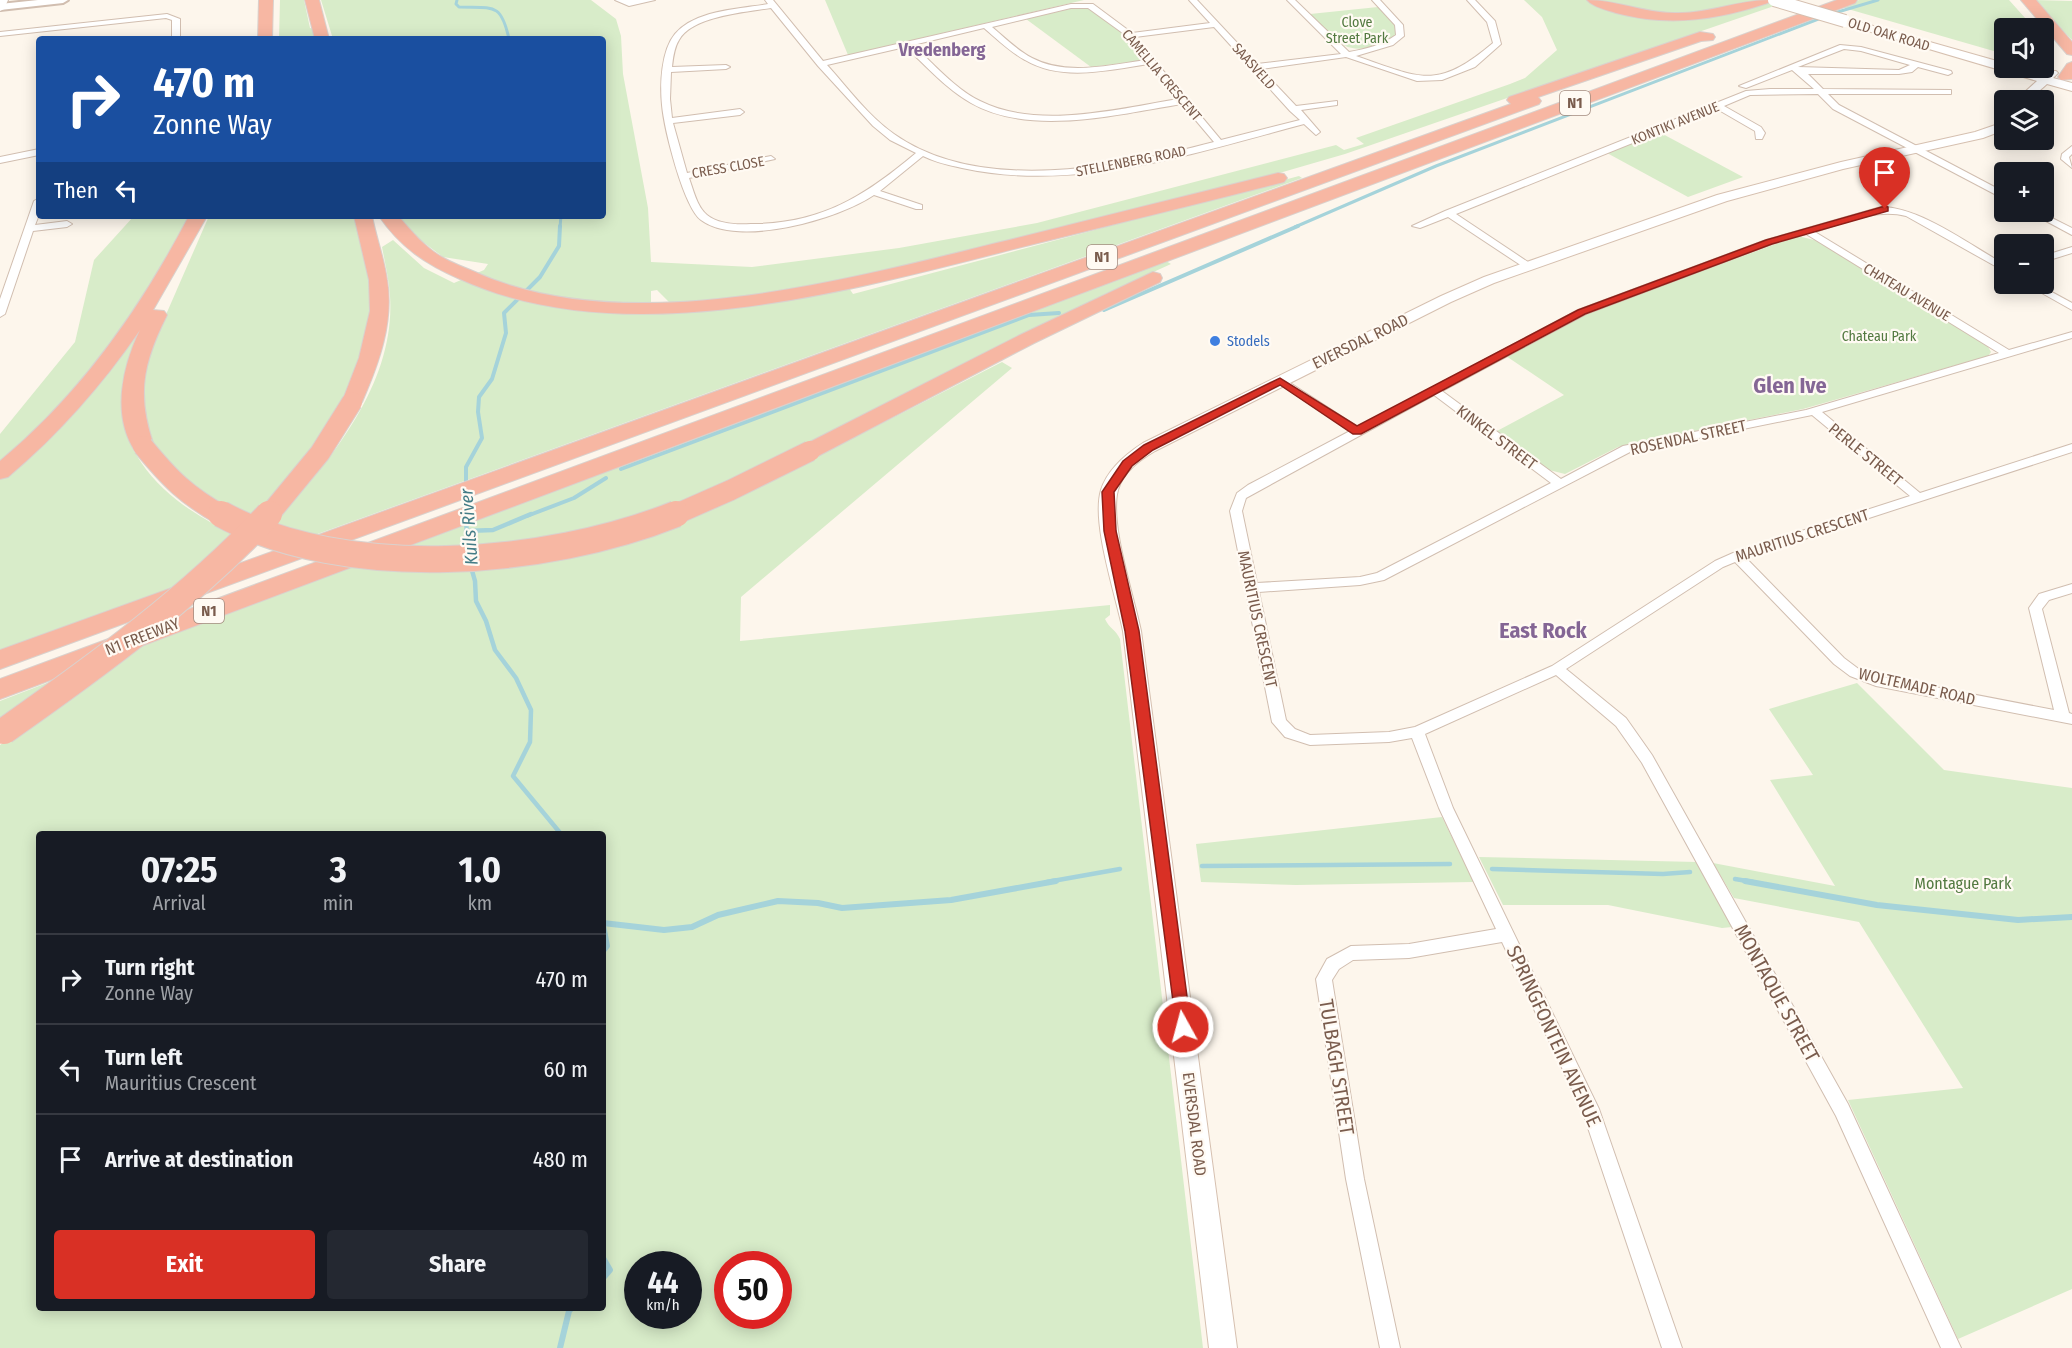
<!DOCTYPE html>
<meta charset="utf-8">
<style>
body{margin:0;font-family:"Fira Sans Condensed",sans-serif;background:#242831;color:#f1f3f6;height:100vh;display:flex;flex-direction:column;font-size:22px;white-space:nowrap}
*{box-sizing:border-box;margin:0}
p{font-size:20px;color:#9ea1a6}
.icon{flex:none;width:33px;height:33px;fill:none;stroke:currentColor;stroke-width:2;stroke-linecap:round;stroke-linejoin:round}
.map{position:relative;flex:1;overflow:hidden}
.sheet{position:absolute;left:36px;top:831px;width:570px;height:480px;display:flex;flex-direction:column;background:#171b24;border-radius:6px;box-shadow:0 3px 15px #0003}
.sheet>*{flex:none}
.top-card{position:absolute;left:36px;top:36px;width:570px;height:183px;border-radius:6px;box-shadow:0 3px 15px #0003;background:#1a4fa0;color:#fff;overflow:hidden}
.buttons{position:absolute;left:1994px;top:18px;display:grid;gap:12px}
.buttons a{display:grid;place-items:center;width:60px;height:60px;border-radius:6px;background:#171b24;box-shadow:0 3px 15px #0003;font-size:30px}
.speed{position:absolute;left:624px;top:1251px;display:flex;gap:12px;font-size:30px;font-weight:700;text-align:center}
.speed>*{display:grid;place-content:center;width:78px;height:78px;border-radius:50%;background:#171b24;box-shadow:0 3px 15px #0003;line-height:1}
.speed small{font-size:15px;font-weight:400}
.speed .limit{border:9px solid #d22;background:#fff;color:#111}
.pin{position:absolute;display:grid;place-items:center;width:51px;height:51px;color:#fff;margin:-62px -26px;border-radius:50% 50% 50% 0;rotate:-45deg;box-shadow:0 0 6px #0007}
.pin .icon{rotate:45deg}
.me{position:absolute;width:66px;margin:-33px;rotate:353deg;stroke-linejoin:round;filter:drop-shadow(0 0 4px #0008)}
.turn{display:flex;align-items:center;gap:21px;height:126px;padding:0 18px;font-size:27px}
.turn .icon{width:78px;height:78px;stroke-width:2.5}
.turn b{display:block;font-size:42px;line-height:51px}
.then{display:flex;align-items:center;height:57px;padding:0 18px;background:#0003;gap:12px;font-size:22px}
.eta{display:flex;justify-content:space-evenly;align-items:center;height:102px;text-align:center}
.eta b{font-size:36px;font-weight:700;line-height:42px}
.primary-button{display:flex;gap:12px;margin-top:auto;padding:12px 18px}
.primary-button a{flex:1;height:69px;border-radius:6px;background:#d93025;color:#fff;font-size:24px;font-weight:700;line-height:69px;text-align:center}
.primary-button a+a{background:#242831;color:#f1f3f6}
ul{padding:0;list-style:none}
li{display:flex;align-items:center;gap:18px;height:90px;padding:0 18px;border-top:2px solid #363941}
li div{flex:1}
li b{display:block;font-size:22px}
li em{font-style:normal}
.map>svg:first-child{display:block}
.green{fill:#d8ecc9;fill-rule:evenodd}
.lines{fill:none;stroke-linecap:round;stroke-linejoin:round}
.stream-far3{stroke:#a5d3da;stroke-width:3}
.stream-far2{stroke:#a5d3da;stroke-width:4}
.stream-far1{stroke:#a5d3da;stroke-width:4.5}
.stream{stroke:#a5d3da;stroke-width:6}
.minor-casing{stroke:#d1beb0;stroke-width:2}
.tertiary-casing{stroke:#d1beb0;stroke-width:4}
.secondary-casing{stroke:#d6c0b0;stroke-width:2}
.motorway-casing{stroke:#dad1cd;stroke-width:2}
.minor{fill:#fff;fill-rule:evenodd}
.tertiary{fill:#fff;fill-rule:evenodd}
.secondary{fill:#fff;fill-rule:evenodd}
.motorway{fill:#f7b7a3;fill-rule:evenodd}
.secondary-bridge-casing{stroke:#d6c0b0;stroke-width:14;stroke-linecap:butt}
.motorway-bridge-far1-casing{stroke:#dad1cd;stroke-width:22;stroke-linecap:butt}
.motorway-bridge-casing{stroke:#dad1cd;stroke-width:28;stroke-linecap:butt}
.secondary-bridge{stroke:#fff;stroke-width:12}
.motorway-bridge-far1{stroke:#f7b7a3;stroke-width:20}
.motorway-bridge{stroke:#f7b7a3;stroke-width:26}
.route{fill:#d93025;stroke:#8d1f18;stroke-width:1.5}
.shop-dot{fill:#3f7fe0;stroke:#fffaf3;stroke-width:2}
.labels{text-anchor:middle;stroke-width:4.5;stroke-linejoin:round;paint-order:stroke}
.far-park-label{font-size:14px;fill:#537a41;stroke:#fffaf3}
.far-street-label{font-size:14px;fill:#7a5c4d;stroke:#fffaf3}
.far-shop-label{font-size:14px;fill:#366cbe;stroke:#fffaf3;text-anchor:start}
.shield{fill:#fffaf3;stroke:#a28b7f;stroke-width:1.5}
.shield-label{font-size:15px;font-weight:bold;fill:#7a5c4d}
.street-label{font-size:16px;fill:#7a5c4d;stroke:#fffaf3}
.park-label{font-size:16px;fill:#537a41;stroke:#fffaf3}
.far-district-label{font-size:18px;font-weight:bold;fill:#846695;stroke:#fffaf3}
.water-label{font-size:18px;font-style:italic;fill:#437c86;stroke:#fffaf3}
.near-street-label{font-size:20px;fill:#7a5c4d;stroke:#fffaf3}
.district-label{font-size:22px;font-weight:bold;fill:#846695;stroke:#fffaf3}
</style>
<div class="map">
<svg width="2072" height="1348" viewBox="0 0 2072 1348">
<rect width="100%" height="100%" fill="#fdf6ec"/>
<g class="green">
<path d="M280 0H304L310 28 314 29 316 39H279Z"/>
<path d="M321 0H591L616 19 621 36 623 74 648 208 651 262 752 267 899 248 1037 223 1336 145 1344 150 1364 144 1356 138 1510 84 1525 78 1557 50 1542 17 1524 0H1761L1777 5 1345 154 1241 184 919 263 847 279 734 298 670 303 657 290 651 291V310L847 285 853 294 1299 176 1302 178 312 536 271 526C327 465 396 385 390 296 389 280 385 263 382 247L393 240 424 268 454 283 484 270 488 264 443 257 415 236 399 216H603V39H333Z"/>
<path d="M825 0H1084L848 55Z"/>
<path d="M1859 0H2009L2034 28H2004V54L1841 7Z"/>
<path d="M2034 0 2072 1V40Z"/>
<path d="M1078 7C1104 8 1131 40 1147 60L1091 67 1026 19Z"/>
<path d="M1378 7 1396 27V36C1388 43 1381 45 1371 47 1341 55 1329 33 1310 14Z"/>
<path d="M1659 132 1743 177 1688 197 1607 153Z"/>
<path d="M134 216H189L158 275 85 383 0 465V434L75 342 94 260Z"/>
<path d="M209 216H357L372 286 371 332 336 420 253 522 188 486 150 440 142 415 144 365Z"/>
<path d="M1798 236 1818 241 1987 345 1991 352 1988 356 1803 409 1630 444 1618 447 1565 474 1549 470 1497 431 1564 395 1506 356 1595 310Z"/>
<path d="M1166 261 1171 264 1105 294 714 493 571 538 396 551Z"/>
<path d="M140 331C133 350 124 368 122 388 115 462 178 510 239 536L188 583 0 652V477L135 332Z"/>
<path d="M1002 362 1012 368 741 597 740 641 1110 605V615L1105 619C1109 628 1116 630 1120 639L1203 1348H0V745L132 650 363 563 528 559 814 458ZM39 834H603V1308H39ZM638 1264H688V1316H638ZM728 1264H778V1316H728Z"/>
<path d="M78 671 0 725V701Z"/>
<path d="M1857 683 1944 770 2072 788V1289L1958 1339 1848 1100 1963 1088 1859 922 1734 898 1713 863 1835 886 1770 780 1813 775 1769 709Z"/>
<path d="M1442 817 1474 882 1296 885 1201 882 1196 844Z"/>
<path d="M1479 857 1697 862 1732 927 1722 928 1608 905H1503Z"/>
</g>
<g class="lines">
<g class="stream-far3">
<path d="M457 0 456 4 459 7C493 8 501 2 509 39"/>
<path d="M1831 14 1878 0"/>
<path d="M560 227 561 216"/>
<path d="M1295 227 1436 166 1821 18"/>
</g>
<g class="stream-far2">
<path d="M1104 310 1298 226"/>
<path d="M621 469 1029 315 1059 313"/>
<path d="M466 511V467L482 438 478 412 479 397 492 379 506 333 504 313 540 277 559 246 560 226"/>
<path d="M527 516 574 498 606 478"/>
</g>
<g class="stream-far1">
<path d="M466 519 468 550"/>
<path d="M466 531 493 530 531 514"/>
<path d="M471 567 475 581 476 601 486 621 495 650 516 678 531 710 530 742 513 776 561 834"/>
<path d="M1202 866 1450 864"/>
<path d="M1492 869 1663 874 1690 872"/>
<path d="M1735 879 1753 882"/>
<path d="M1047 882 1120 869"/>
</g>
<g class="stream">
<path d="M1745 881 1877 905 2018 920 2072 917"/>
<path d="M603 923 664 930 692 927 718 915 778 901 818 903 842 908 951 900 1056 881"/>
<path d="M603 925 607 946 603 951"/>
<path d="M603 1258 610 1270 603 1278"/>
<path d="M560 1348 569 1311 572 1308"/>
</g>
<defs>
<g id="minor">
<path d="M0 0H8L4 9 0 11Z"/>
<path d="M615 0H655L629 6Z"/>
<path d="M765 0H773L823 61 1071 4H1093L1132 33 1210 23 1189 0H1197L1257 64 1341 54 1287 0H1295L1349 52C1366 49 1382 45 1396 35L1395 25 1372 0H1380L1403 25 1404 36 1393 45 1356 56C1421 78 1436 91 1493 43L1487 22 1467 0H1475L1495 21 1501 44 1475 67 1442 80 1417 81 1346 57 1261 69 1296 106 1337 101V105L1301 110 1320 132 1316 135 1304 124C1195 153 1075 193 962 168 948 165 935 162 923 156L880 191 922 205V209H916L874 195C839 219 738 248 701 220 683 206 664 128 662 105 660 85 661 51 675 34 695 10 739 9 768 4ZM771 8 818 66 873 126 890 140 916 153C865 196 821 224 751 224 737 225 718 224 707 215 697 207 693 189 689 178L775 159 771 156 687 173 673 123 740 115 744 112 740 109 672 118 670 99 671 72 726 69 730 67 726 65 672 67C673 58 674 48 679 40 692 16 747 12 771 8ZM1071 8H1088L1124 34 1146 60C1109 65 1066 76 1032 58 1017 50 1005 38 992 27ZM1214 27 1290 111 1300 120 1221 140 1135 37ZM984 28C997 39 1010 52 1025 60 1062 82 1109 70 1149 64L1178 99C1118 109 1037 130 980 101 954 88 934 64 913 45ZM905 47C927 66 946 89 971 103 1030 137 1119 114 1182 104L1214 142C1119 167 980 195 894 134 868 116 848 88 827 65Z"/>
<path d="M167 14 180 19V39H172V20L166 18 0 36V32Z"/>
<path d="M1840 45 1861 47 1951 71 1952 73 1948 75 1918 67 1912 72 1899 74H1808L1823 89 1951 90V94H1828L1839 105 2004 192V199L1833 109 1818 94 1750 95 1724 106 1761 127 1765 133 1762 139H1756L1755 131 1717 109 1456 214 1531 264V268H1525L1448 217 1420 228 1412 226 1445 211 1746 91 1770 89H1814L1792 70 1746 88 1739 86ZM1844 49 1861 51 1910 65 1899 70 1798 67Z"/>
<path d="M2072 146V154L2069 157 2072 168 2061 159 2062 154Z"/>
<path d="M39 149V155L0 163V157Z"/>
<path d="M39 198V215L35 225 67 221 72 224 67 227 33 231 5 314 0 317V299L34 201Z"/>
<path d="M1881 207C1920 207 1970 245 2004 264V271L1906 216C1876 208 1844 223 1815 232L2009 350 2072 332V338L1822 412 1920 493 2072 444V452L1746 558 1844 658 1860 670 1878 676 2054 710 2029 608 2039 594 2072 584V593L2049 600 2042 609 2069 713 2072 714V724L1876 686 1850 676 1834 664 1735 562 1723 567 1566 669 1626 718 1652 755 1848 1104 1961 1348H1941L1836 1116 1642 763 1616 726 1556 675 1425 734 1453 808 1599 1109 1682 1348H1662L1582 1110 1502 942 1409 958 1353 960 1339 969 1332 980 1364 1179 1400 1348H1380L1346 1179 1316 979 1327 959 1351 946 1409 944 1496 929 1439 808 1412 738 1389 742 1310 745 1285 737 1272 722 1230 511 1237 493 1248 485 1350 431 1275 381 1280 378 1284 379 1358 427 1578 310 1766 240ZM1806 234 1999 353 1806 410 1623 446 1561 479 1442 391 1586 314 1772 244ZM1434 395 1551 483 1377 573 1360 577 1257 583 1242 511 1246 498ZM1812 415 1910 496 1733 553 1715 561 1552 666 1415 727 1389 732 1310 735 1295 729 1286 720 1259 592 1360 585 1384 580 1630 452Z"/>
<path d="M2029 212H2040L2072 228V235Z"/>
<path d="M2072 247V253L2043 262V256Z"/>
<path d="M2026 284H2037L2072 303V310Z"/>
</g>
<path id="tertiary" d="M38 0H68L63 3 0 10V4Z"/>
<g id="secondary">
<path d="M1845 18 2004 63V68H2016L2043 75 2048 71H2056L2058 73 2053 78 2072 83V91L2047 84 2029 100H2016L2037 81 1841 23 1839 21Z"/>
<path d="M2004 122V130L1983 138 1843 169 1727 201 1494 283 1451 302 1155 451C1140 460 1123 472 1118 490 1109 523 1134 596 1141 631L1237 1348H1209L1123 631C1116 596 1091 523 1101 490 1107 470 1126 454 1143 443L1441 296 1484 277 1717 195 1841 162 1975 132Z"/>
</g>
<g id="motorway">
<path d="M259 0H273L272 39H258Z"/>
<path d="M305 0H319L329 39H315Z"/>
<path d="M1587 0C1618 0 1646 14 1678 13 1710 13 1739 0 1770 0L1768 3C1717 20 1669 27 1616 13 1607 10 1593 7 1587 0Z"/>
<path d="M1837 0H1857L1855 3 0 699V679Z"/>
<path d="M2021 0H2036L2072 42V55L2067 54Z"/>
<path d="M1700 32 1713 34 1715 37 1713 40 1701 41 1538 97 1541 101 1539 104 0 669V650L1511 104 1507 100 1509 97Z"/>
<path d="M2072 62V79L2061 80 2058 77 2067 64Z"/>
<path d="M1278 173 1284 174 1287 178 1284 182C1199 204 1115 224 1030 245 859 288 628 356 460 279 426 264 401 248 379 216H398C409 228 420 242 434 252 446 261 461 266 475 272 627 341 849 279 1005 241 1096 218 1187 196 1278 173Z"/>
<path d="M189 216H207L153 310 164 311 167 315C143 363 136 394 154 446L151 451 143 453 135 451C111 414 123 366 140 330 102 385 59 434 8 477L0 479V461C81 394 141 308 189 216Z"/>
<path d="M354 216H372C376 237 384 258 387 280 394 322 379 363 362 402L359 406 352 408 345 406 342 402 359 358 370 311 369 280Z"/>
<path d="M1153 272 1160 274 1162 278 1160 282 1034 343 818 456 810 458 802 456 799 451 802 446 1020 335Z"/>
</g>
</defs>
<use href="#minor" class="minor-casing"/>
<use href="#tertiary" class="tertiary-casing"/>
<use href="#secondary" class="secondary-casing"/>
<use href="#motorway" class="motorway-casing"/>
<use href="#minor" class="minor"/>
<use href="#tertiary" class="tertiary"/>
<use href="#secondary" class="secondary"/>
<use href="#motorway" class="motorway"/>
<defs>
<path id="secondary-bridge" d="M1774 0 1845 21"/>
<g id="motorway-bridge-far1">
<path d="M143 446C170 479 186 495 223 516"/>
<path d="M268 516 320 453 352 402"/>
<path d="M672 516 731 490 810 451"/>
</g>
<g id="motorway-bridge">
<path d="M221 514C346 582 546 566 676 514"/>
<path d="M4 731C98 665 190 598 269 514"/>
</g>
</defs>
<use href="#secondary-bridge" class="secondary-bridge-casing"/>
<use href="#motorway-bridge-far1" class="motorway-bridge-far1-casing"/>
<use href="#motorway-bridge" class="motorway-bridge-casing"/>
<use href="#secondary-bridge" class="secondary-bridge"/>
<use href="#motorway-bridge-far1" class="motorway-bridge-far1"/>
<use href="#motorway-bridge" class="motorway-bridge"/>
</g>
<path class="route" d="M1885 206 1888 207V211L1772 244 1585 314 1361 434H1353L1280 385 1153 450 1132 466 1114 492 1116 531 1139 631 1191 1027 1189 1032 1183 1035 1177 1032 1125 631 1104 531 1102 492 1123 461 1144 445 1280 378 1357 426 1578 310 1766 240Z"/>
<circle class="shop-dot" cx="1215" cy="341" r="6"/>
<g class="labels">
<g class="far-park-label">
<text x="1357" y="27">Clove<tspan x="1357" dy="16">Street Park</tspan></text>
<text x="1879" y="341">Chateau Park</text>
</g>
<g class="far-street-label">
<text transform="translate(1889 34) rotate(17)" y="5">OLD OAK ROAD</text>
<text transform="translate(1254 66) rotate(48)" y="5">SAASVELD</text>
<text transform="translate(1162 75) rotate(50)" y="5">CAMELLIA CRESCENT</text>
<text transform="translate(1675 123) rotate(-22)" y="5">KONTIKI AVENUE</text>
<text transform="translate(1131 161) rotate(-11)" y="5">STELLENBERG ROAD</text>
<text transform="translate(728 167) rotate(-10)" y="5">CRESS CLOSE</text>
<text transform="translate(1907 292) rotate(31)" y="5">CHATEAU AVENUE</text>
</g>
<g class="far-shop-label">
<text x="1227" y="346">Stodels</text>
</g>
<g class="shield">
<rect x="1560" y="91" width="30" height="24" rx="4.5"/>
<rect x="1087" y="245" width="30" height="24" rx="4.5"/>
<rect x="194" y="599" width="30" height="24" rx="4.5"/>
</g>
<g class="shield-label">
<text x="1575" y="108">N1</text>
<text x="1102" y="262">N1</text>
<text x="209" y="616">N1</text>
</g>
<g class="street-label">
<text transform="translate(1360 341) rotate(-26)" y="6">EVERSDAL ROAD</text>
<text transform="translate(1497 437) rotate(37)" y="6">KINKEL STREET</text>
<text transform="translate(1688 437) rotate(-12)" y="6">ROSENDAL STREET</text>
<text transform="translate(1866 454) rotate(39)" y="6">PERLE STREET</text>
<text transform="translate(1802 535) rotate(-18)" y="6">MAURITIUS CRESCENT</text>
<text transform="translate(1258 619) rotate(78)" y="6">MAURITIUS CRESCENT</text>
<text transform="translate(142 636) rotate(-21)" y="6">N1 FREEWAY</text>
<text transform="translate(1917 686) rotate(13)" y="6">WOLTEMADE ROAD</text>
<text transform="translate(1195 1124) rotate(83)" y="6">EVERSDAL ROAD</text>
</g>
<g class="park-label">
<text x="1963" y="889">Montague Park</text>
</g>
<g class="far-district-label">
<text x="942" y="56">Vredenberg</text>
</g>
<g class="water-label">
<text transform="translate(469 527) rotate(-94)" y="6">Kuils River</text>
</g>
<g class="near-street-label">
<text transform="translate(1777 993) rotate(61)" y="7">MONTAQUE STREET</text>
<text transform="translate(1554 1036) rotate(65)" y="7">SPRINGFONTEIN AVENUE</text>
<text transform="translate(1337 1067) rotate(81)" y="7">TULBAGH STREET</text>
</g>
<g class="district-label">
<text x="1790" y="393">Glen Ive</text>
<text x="1543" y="638">East Rock</text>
</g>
</g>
</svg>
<div class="buttons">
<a><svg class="icon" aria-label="sound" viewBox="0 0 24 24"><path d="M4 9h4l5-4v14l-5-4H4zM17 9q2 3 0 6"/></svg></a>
<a><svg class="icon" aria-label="layers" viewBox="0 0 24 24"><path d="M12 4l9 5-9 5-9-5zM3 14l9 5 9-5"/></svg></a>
<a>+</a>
<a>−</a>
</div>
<div class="speed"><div>44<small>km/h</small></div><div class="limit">50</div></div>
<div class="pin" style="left:1885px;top:209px;background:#d93025"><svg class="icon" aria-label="arrive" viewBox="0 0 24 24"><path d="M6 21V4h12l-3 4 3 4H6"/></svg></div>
<svg class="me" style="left:1183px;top:1027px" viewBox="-20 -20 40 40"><circle r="17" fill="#d93025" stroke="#fff" stroke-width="3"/><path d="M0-11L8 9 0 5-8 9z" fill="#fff"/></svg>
<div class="top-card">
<div class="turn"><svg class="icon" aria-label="right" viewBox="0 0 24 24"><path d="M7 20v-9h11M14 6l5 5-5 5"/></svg><div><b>470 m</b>Zonne Way</div></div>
<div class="then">Then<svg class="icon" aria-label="left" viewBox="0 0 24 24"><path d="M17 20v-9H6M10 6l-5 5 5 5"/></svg></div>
</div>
<section class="sheet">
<div class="eta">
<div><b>07:25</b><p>Arrival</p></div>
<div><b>3</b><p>min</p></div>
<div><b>1.0</b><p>km</p></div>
</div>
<ul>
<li><svg class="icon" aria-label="right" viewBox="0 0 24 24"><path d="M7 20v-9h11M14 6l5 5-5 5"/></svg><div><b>Turn right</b><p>Zonne Way</p></div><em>470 m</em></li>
<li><svg class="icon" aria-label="left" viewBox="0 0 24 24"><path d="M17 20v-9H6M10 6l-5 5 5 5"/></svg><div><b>Turn left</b><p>Mauritius Crescent</p></div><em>60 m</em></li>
<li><svg class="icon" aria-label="arrive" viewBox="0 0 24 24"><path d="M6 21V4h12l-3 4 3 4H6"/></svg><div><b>Arrive at destination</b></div><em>480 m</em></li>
</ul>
<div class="primary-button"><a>Exit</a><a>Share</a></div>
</section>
</div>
